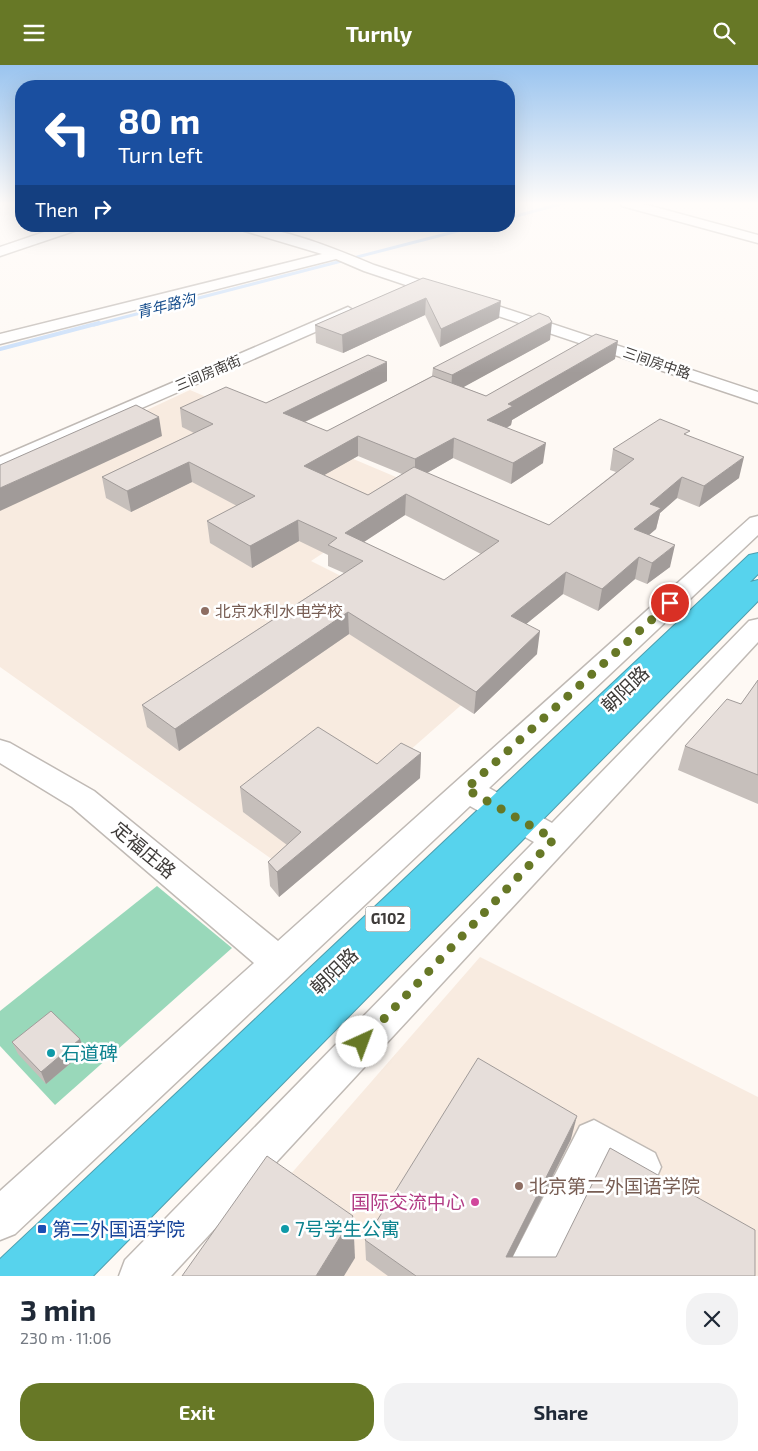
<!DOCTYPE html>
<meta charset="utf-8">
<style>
body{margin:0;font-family:"Exo 2","Noto Sans SC",sans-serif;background:#f2f2f3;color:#1f2937;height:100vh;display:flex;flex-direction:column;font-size:19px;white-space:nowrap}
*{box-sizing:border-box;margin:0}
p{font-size:16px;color:#747a83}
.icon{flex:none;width:28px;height:28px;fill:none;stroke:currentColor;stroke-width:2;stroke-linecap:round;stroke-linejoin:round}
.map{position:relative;height:1211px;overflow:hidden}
.panel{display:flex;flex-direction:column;background:#fff;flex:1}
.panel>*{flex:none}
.hud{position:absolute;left:15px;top:15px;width:500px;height:152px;border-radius:20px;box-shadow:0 5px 20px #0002;background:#1a4fa0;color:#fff;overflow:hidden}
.pin{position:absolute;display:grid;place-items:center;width:42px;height:42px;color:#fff;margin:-21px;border:2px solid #fff;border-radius:50%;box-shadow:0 1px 5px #0007}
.me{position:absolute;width:55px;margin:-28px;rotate:43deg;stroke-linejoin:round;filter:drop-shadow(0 0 4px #0008)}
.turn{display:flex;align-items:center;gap:18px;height:105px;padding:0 20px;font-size:22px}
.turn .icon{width:65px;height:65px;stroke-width:2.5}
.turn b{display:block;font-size:35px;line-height:42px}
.then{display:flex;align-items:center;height:48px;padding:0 20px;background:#0003;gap:10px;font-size:19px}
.round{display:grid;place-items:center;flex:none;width:52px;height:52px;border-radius:20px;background:#f2f2f3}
.overview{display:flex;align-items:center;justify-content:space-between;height:85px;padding:0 20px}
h1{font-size:30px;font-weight:700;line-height:38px}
.action{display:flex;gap:10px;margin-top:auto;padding:10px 20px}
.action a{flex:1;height:58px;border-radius:20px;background:#677826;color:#fff;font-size:20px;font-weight:700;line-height:58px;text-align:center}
.action a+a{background:#f2f2f3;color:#1f2937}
header{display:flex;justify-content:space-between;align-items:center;height:65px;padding:0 20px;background:#677826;color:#fff;font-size:22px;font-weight:700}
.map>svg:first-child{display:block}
.built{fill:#f8ebe0}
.green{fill:#99d8ba}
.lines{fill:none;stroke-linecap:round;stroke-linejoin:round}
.stream-far1{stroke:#c6ddfa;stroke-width:3}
.stream{stroke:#c6ddfa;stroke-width:4}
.minor-casing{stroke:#c0bab5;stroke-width:3}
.highway-casing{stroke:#4e9eae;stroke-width:2}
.minor{fill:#fff;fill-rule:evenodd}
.highway{fill:#57d3ed;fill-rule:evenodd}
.wall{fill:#c6bfbb;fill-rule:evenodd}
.shaded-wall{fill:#a19b99}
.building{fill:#e6deda;stroke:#a19b99;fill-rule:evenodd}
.route{stroke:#677826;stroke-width:9;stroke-dasharray:0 16.2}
.education-dot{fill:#8d6e63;stroke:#fff;stroke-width:2}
.culture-dot{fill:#0f9aa8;stroke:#fff;stroke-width:2}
.hotel-dot{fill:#d1479c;stroke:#fff;stroke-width:2}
.transit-dot{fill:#1a4fb4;stroke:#fff;stroke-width:2}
.labels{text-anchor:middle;stroke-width:5;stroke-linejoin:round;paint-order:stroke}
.far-street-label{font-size:14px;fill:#3e3b39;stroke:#fff}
.far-water-label{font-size:15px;font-style:italic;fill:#164d8c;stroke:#fff}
.shield{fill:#fff;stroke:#787674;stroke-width:1}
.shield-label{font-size:15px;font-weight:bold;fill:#3e3b39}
.education-label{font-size:16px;fill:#785e54;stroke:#fff;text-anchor:start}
.near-street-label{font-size:19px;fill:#3e3b39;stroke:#fff}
.near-culture-label{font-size:19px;fill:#0d838f;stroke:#fff;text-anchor:start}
.near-education-label{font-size:19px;fill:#785e54;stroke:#fff;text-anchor:start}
.near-hotel-label{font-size:19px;fill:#b23c85;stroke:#fff;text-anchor:end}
.near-transit-label{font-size:19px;fill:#164399;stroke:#fff;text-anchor:start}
</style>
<header><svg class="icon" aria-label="menu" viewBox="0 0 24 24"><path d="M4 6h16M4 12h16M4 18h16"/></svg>Turnly<svg class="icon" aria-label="search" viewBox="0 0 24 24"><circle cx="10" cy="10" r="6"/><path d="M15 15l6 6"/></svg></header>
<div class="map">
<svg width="758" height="1211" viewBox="0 0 758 1211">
<rect width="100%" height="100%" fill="#fef9f4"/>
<g class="built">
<path d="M190 325 422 423 311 496 511 596 280 800 0 602V413Z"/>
<path d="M480 892 758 1032V1211H202Z"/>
</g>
<path class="green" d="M157 821 232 883 55 1040 0 981V946Z"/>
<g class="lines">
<g class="stream-far1">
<path d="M509 153 564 138"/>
<path d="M94 260 477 161"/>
</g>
<path class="stream" d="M0 284 99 258"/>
<defs>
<g id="minor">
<path d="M620 138H640L758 170V178L622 141Z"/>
<path d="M62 161H81L80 164 0 191V182Z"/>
<path d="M237 161C281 161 333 183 374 200L758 327V338L364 206 336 194 0 279V269L322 189 238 164Z"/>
<path d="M348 242 356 247 354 250 0 405V392Z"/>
<path d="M758 451V470L489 723 552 758 749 556 758 554V577L171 1211H119L125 1195 534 777 470 741 15 1169 0 1175V1126L254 898 72 742 0 698V675L10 678 94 726 278 876 750 453Z"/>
<path d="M594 1055 655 1088 661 1102 655 1116 641 1122 602 1102 548 1211H503L580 1061Z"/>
</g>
<path id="highway" d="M758 488V509L750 517 758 515V536L93 1211H0V1194L749 490Z"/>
</defs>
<use href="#minor" class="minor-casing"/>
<use href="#highway" class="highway-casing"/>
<use href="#minor" class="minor"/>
<use href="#highway" class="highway"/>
</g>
<g class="wall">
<path d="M423 213 499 253 440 282 425 250 343 288 316 278 315 260Z"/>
<path d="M550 275 463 322 486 331 615 294 512 355 511 360 507 363 543 398 511 419 453 393 427 408 549 460 616 407 610 405 613 384 688 371 739 413 699 442 677 433 660 448 656 464 649 470 670 502 647 519 635 514 598 546 563 529 526 559 537 589 474 649 349 569 179 686 147 662 142 640 344 508 328 501V490L299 476 252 503 210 478 207 456 237 441 192 417 131 447 106 433 102 412 194 368 182 362 180 343 266 338 387 316 305 357 327 366 432 311 433 303ZM358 391 402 409 368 430 324 410ZM405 450 481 489 444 515 364 477Z"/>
<path d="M758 615V739L678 705 685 681 741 639Z"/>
<path d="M421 688 420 713 279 832 270 821 268 797 287 780 243 747 240 722 377 699Z"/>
<path d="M80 974 85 986 46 1019 18 989 12 977Z"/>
<path d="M571 1074 512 1192H556L755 1211H388L366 1195 365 1175Z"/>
</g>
<g class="shaded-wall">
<path d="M426 233 425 250 343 288 342 270Z"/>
<path d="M501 236 499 253 440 282 441 264Z"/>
<path d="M552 257 550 275 451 329 452 310Z"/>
<path d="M618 276 615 294 512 355 511 360 485 375 487 355 508 339Z"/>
<path d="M387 297V316L284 367 283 348Z"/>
<path d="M159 352 162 371 0 446V423Z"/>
<path d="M358 371V391L305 421 304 401Z"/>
<path d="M454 373 453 393 415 415V394Z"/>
<path d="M546 378 543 398 511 419 513 398Z"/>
<path d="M744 392 739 413 699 442 704 421Z"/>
<path d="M189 397 192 417 131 447 127 426Z"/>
<path d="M682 412 677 433 660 448 656 464 630 486 634 464 650 439Z"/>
<path d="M406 429 405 450 347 488 345 468Z"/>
<path d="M298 455 299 476 252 503 250 481Z"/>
<path d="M675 480 670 502 647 519 652 498Z"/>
<path d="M639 492 635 514 598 546 602 524Z"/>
<path d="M566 507 563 529 509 573 511 551Z"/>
<path d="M348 547 349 569 179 686 175 664Z"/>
<path d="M540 566 537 589 474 649 476 627Z"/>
<path d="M421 688 420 713 279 832 277 807Z"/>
<path d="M80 974 85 986 46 1019 41 1007Z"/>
<path d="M577 1051 571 1074 503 1211 506 1192Z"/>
<path d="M353 1151 355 1193 344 1211H316Z"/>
</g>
<g class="building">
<path d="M423 213 501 236 441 264 426 233 342 270 315 260Z"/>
<path d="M539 248 549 252 552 257 452 310 433 303Z"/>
<path d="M596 269 618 276 508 339 513 341 487 355 546 378 513 398 454 373 415 394 358 371 304 401 368 430 414 402 549 460 634 394 613 384 660 354 690 366 684 369 744 392 704 421 682 412 650 439 661 443 634 464 675 480 652 498 639 492 602 524 566 507 511 551 540 566 476 627 348 547 175 664 142 640 363 496 328 480 337 473 298 455 250 481 207 456 255 431 189 397 127 426 102 412 213 359 180 343 226 322 266 338 368 290 387 297 283 348 327 366 433 311 486 331ZM406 429 499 476 444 515 345 468Z"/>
<path d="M136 340 159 352 0 423V400Z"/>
<path d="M758 615V710L685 681 727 634 741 639Z"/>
<path d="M318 662 377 699 401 678 421 688 277 807 268 797 301 767 240 722Z"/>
<path d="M51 946 80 974 41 1007 12 977Z"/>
<path d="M478 993 577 1051 506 1192H556L610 1083 755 1165V1211H416L365 1175Z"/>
<path d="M267 1091 353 1151 316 1211H182Z"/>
</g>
<linearGradient id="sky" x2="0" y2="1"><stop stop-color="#9ac4ef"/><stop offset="0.45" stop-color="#fffcfa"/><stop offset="1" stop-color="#fffcfa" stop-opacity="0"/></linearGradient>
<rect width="758" height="308" fill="url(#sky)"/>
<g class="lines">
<path class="route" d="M362 977 554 774 466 724 670 538"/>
</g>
<g class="education-dot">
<circle cx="205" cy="546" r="5"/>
<circle cx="519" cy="1121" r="5"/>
</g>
<g class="culture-dot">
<circle cx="51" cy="988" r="5"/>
<circle cx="285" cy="1164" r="5"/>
</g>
<circle class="hotel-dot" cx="475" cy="1137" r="5"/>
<rect class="transit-dot" x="37" y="1159" width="10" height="10" rx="2.5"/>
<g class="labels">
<g class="far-street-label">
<text transform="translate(657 298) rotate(19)" y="5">三间房中路</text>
<text transform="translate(208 308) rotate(-23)" y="5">三间房南街</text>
</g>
<g class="far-water-label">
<text transform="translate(166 241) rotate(-14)" y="5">青年路沟</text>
</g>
<rect class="shield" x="365.5" y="841.5" width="45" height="25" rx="4"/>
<g class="shield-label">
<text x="388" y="859">G102</text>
</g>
<g class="education-label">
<text x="215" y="552">北京水利水电学校</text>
</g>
<g class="near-street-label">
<text transform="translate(625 624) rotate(-44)" y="7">朝阳路</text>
<text transform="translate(144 785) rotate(40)" y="7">定福庄路</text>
<text transform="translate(334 906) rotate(-44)" y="7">朝阳路</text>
</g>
<g class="near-culture-label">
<text x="61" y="995">石道碑</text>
<text x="295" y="1171">7号学生公寓</text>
</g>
<g class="near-education-label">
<text x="529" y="1128">北京第二外国语学院</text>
</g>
<g class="near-hotel-label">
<text x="465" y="1144">国际交流中心</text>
</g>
<g class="near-transit-label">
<text x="52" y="1171">第二外国语学院</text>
</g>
</g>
</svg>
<div class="pin" style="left:670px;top:538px;background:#d93025"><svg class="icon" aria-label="arrive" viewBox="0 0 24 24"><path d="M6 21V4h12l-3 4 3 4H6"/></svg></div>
<svg class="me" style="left:362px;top:977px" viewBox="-20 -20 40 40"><circle r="19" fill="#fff"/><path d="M0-13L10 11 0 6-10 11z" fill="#677826"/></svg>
<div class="hud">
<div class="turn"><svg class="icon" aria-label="left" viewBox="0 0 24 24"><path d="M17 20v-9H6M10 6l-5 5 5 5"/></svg><div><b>80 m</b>Turn left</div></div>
<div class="then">Then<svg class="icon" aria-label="right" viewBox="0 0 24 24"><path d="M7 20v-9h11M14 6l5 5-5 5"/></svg></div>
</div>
</div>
<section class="panel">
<div class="overview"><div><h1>3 min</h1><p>230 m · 11:06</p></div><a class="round"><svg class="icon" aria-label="close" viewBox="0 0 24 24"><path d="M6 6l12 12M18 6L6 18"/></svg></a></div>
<div class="action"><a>Exit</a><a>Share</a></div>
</section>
